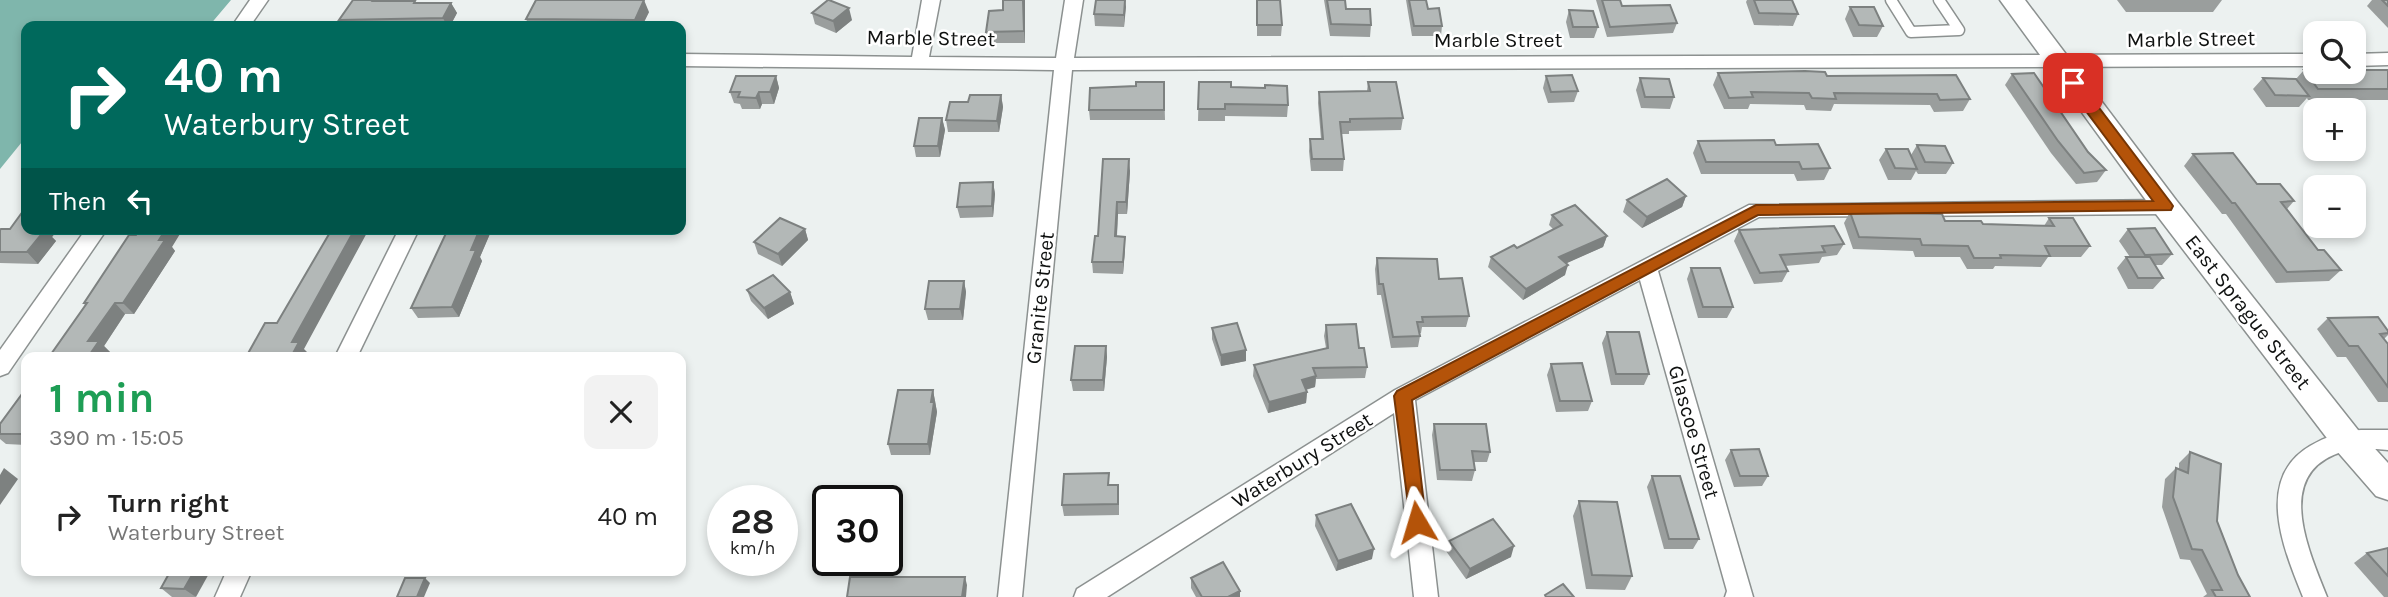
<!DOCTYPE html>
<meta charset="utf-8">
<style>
body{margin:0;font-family:Karla,sans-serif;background:#f2f2f2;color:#222;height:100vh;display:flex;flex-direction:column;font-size:26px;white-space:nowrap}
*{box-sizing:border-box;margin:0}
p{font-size:23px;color:#767676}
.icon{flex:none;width:38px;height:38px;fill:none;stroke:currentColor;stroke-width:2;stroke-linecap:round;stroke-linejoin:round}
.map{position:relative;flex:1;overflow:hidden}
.drawer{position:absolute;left:21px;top:352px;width:665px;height:224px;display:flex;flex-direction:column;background:#fff;border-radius:14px;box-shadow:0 4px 10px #0003}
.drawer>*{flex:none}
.guide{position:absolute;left:21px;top:21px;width:665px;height:214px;border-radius:14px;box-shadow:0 4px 10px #0003;background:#00695c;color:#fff;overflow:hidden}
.controls{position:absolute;left:2303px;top:21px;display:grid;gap:14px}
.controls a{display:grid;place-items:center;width:63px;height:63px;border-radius:14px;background:#fff;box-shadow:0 4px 10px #0003;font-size:35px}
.speed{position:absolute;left:707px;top:485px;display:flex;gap:14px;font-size:35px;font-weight:700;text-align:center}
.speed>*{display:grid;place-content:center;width:91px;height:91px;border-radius:50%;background:#fff;box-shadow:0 4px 10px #0003;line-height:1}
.speed small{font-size:18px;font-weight:400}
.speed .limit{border:4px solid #111;border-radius:10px;background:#fff;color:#111}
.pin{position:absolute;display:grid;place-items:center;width:60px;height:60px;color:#fff;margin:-30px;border-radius:14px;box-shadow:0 4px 10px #0006}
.me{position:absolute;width:77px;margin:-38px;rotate:353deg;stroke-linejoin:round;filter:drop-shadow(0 0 5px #0008)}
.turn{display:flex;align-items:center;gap:24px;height:147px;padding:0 28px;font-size:32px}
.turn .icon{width:91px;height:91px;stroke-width:2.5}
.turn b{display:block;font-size:49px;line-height:60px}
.then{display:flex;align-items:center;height:66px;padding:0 28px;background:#0003;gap:14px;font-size:26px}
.round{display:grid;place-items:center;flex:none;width:74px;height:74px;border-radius:14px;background:#f2f2f2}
.overview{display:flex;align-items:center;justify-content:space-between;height:119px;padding:0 28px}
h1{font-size:42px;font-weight:700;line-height:52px;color:#1e9e55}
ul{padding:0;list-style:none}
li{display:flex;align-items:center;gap:21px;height:91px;padding:0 28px}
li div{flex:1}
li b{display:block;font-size:26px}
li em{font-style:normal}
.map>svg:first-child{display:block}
.forest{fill:#7fb6ac}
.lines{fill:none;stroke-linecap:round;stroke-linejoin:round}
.lane-casing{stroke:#8c9190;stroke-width:13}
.street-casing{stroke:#8c9190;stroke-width:3}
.secondary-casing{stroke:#8c9190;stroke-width:3}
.lane{stroke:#fff;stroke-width:10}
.street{fill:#fff;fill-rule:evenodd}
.secondary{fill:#fff;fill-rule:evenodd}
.wall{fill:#9a9e9d}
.shaded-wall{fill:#7d8180}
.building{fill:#b3b8b7;stroke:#7d8180;stroke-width:2}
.route{fill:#b45309;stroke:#753606;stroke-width:2}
.labels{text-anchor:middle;stroke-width:5;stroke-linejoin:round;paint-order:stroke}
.street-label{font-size:21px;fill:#0f1110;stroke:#fff}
</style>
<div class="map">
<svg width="2388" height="597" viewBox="0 0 2388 597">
<rect width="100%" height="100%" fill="#ecf1f0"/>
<path class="forest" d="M0 0H231L209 26H26V137L0 169Z"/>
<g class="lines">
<defs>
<path id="lane" d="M1891 0 1911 32 1959 30 1939 0"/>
<g id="street">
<path d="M250 0H268L250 26H232Z"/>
<path d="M922 0H940L929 57 1056 58 1065 0H1083L1074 58 2315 54V66L1072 70 1022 597H998L1054 70 681 66V54L912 57Z"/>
<path d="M2388 53V65L2354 66V54Z"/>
<path d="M2166 200 2173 202 2176 207 2173 212 2166 214 1759 217 1658 271 1753 597H1725L1727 591 1640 280 1415 400 1438 597H1414L1394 413 1107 597H1074L1077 589 1395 390 1749 205Z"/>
<path d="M86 229H107L8 373 0 376V350Z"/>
<path d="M399 229H419L357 357H335Z"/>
<path d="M2361 430H2388V450C2374 449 2359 447 2345 451 2272 471 2308 549 2327 597H2303C2284 550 2254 479 2310 446 2325 437 2343 431 2361 430Z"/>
<path d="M227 570H252L240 597H215Z"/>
</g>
<path id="secondary" d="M2000 0H2025L2176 200 2358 430 2388 463V500L2376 496 2336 450 2156 214Z"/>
</defs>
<use href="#lane" class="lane-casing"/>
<use href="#street" class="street-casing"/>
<use href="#secondary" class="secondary-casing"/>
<use href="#lane" class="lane"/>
<use href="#street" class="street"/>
<use href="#secondary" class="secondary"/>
</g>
<g class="wall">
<path d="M387 0 386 1 416 3H451L457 13 450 26H343L339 20Z"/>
<path d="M1003 0H1025V43H988L986 32 1003 10Z"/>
<path d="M1096 0H1125L1124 27 1095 26 1094 14Z"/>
<path d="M1257 0 1282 25 1281 36H1257Z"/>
<path d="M1324 0H1345L1346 9 1371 25 1370 37 1330 36Z"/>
<path d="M1406 0H1426L1428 9 1442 26 1441 36H1412Z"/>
<path d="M1596 0H1620L1622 6 1677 23 1673 33 1607 37Z"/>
<path d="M1747 0H1792L1798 14 1793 26 1754 25 1746 2Z"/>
<path d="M2117 0H2222L2213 12H2126Z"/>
<path d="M2372 0H2388V28L2367 6Z"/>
<path d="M1850 7 1883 26 1877 37H1853L1845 19Z"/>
<path d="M1569 10 1598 27 1594 38H1570L1566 22Z"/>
<path d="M649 12 642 26H529L526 19Z"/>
<path d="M812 13 852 20 836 33 815 24Z"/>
<path d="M2304 70H2388V100H2308L2307 98 2299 107H2266L2253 89 2263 78 2296 79Z"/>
<path d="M1718 73 1827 76 1970 99 1963 111 1934 112 1930 105 1834 104 1831 111 1806 110 1804 105 1750 104 1748 109H1724L1713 85Z"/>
<path d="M2012 74 2106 170 2097 182 2076 184 2051 153 2005 85Z"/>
<path d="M776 76 779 88 774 104H762L760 109H742L740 104 734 103 730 92Z"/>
<path d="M1546 76 1578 91 1574 102 1548 103 1543 88Z"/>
<path d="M1640 78 1674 97 1670 109 1641 108 1636 90Z"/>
<path d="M1164 82 1165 120H1090L1089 110 1136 86Z"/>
<path d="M1199 82 1231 87 1288 105 1287 117 1225 116V121H1198Z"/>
<path d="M1368 82 1403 118 1401 130 1349 131V134H1341L1344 159 1343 171H1311L1309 151 1310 139H1321L1318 103 1319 92 1367 91Z"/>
<path d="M1001 95 1003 107 999 132H948L946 120 968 102Z"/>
<path d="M942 118 945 130 940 157H916L914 146Z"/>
<path d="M1698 141 1776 145 1830 168 1824 180 1797 181 1794 174H1701L1693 153Z"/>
<path d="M1917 145 1953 163 1946 174H1918L1916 171 1911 180H1888L1879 160 1886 149 1911 155Z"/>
<path d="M2193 154 2294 201 2287 209 2318 250 2341 270 2329 281 2276 283 2226 214H2222L2184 166Z"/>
<path d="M1130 171 1127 214H1118L1117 236 1125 248 1123 274 1093 273 1092 262 1098 236Z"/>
<path d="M993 182 995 194 993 217 960 218 957 207Z"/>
<path d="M1686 196 1682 207 1642 228 1623 212 1627 200Z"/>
<path d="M1850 212 1983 224 2044 226 2049 218 2090 246 2081 257H2048L2041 267 1995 266 1993 269H1967L1960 257H1915L1913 251 1853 249 1844 223Z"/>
<path d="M1552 215 1607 236 1603 247 1566 263 1565 275 1523 300 1488 267 1491 257 1517 248 1553 229 1549 225Z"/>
<path d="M26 229H58L52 237 56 241 38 264 0 263V230Z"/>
<path d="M448 229H492L480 257 482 261 459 317 418 318 411 308Z"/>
<path d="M805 229 808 240 782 266 758 254 754 242Z"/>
<path d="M2128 229 2172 254 2162 265H2155L2163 278 2153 289H2128L2117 268 2126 257H2130L2119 241Z"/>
<path d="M1739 230 1844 244 1837 255 1822 257 1819 263 1785 266 1788 271 1782 282 1754 284 1734 241Z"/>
<path d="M172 247 175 251 134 314H125L104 346 110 352 107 357 84 303Z"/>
<path d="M1377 258 1439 279 1469 316 1466 327H1422L1421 333H1420V336L1418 347 1391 348 1381 295H1377L1375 269Z"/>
<path d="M1691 268 1733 307 1727 318H1698L1687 279Z"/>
<path d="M964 281 966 292 963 320H928L925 309Z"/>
<path d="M747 290 790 292 794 304 768 319 751 301Z"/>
<path d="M2328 318 2388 331V335L2384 339 2388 344V402H2378L2346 357H2337L2317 329Z"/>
<path d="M1326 325 1359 348 1367 367 1365 378 1316 379 1315 387 1306 390 1307 392 1306 403 1268 413 1253 376 1254 365 1326 348 1324 336Z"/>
<path d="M1212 328 1246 361 1221 366 1212 339Z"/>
<path d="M1607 332 1649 374 1644 385H1611L1602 343Z"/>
<path d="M1106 346 1107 357 1104 391H1073L1071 380Z"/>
<path d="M1551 364 1592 401 1588 411 1556 412 1547 375Z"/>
<path d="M933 390 937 412 930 455H891L888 444Z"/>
<path d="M26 394V445L6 444 0 439V424Z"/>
<path d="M1434 424 1490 452 1487 462H1474L1475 470 1472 481 1437 480 1432 435Z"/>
<path d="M1731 450 1768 476 1762 486 1734 487 1725 460Z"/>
<path d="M2190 452 2238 575 2250 597H2203L2207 594 2190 560 2180 559 2162 507 2165 479 2176 468 2179 469V463Z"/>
<path d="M1652 476 1699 539 1693 549H1664L1647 487Z"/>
<path d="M1119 496V515L1064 516 1062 505Z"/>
<path d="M1579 501 1632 576 1625 590 1586 589 1573 516Z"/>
<path d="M1316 515 1372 559 1336 571 1315 526Z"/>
<path d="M1449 541 1511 557 1466 579 1446 551Z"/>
<path d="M2388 548V597H2384L2354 563 2367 553Z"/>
<path d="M171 570 196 597H172L161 588Z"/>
<path d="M1191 578 1240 591V597H1196L1191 588Z"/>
</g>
<g class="shaded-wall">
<path d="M644 0 649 12 642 26H638L635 20Z"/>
<path d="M1023 0H1025V43L1024 31Z"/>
<path d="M1125 0 1126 7 1124 27V15Z"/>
<path d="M451 3 457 13 450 26H447L443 18Z"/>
<path d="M849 8 852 20 836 33 833 21Z"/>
<path d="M776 76 779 88 774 104 770 92Z"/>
<path d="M759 92 762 104 760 109 756 98Z"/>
<path d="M1001 95 1003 107 999 132 997 121Z"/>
<path d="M942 118 945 130 940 157 938 146Z"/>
<path d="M1129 159 1130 171 1127 214 1126 202Z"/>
<path d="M993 182 995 194 993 217 992 206Z"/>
<path d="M1686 196 1682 207 1642 228 1647 217Z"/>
<path d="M1117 202 1118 214 1116 248 1115 236Z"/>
<path d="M38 229H58L52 237 56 241 38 264 27 252Z"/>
<path d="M166 229H183L172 247 175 251 134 314 123 303Z"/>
<path d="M355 229H369L304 349 308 353 306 357H291L292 342Z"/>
<path d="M480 229H492L480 257 482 261 459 317 452 307 471 250Z"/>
<path d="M805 229 808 240 782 266 778 254Z"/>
<path d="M1607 236 1603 247 1556 268 1559 257Z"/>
<path d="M1125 237V248L1123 274V262Z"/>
<path d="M1568 265 1565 275 1523 300 1526 289Z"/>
<path d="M964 281 966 292 963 320 960 309Z"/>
<path d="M790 292 794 304 768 319 764 308Z"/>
<path d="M115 303 125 314 104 346 110 352 107 357H88V341Z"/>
<path d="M1106 346 1107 357 1104 391 1103 380Z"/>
<path d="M1246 350V361L1221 366V355Z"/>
<path d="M1316 376 1315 387 1300 391 1302 380Z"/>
<path d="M933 390 937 412 930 455 928 444Z"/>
<path d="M1307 392 1306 403 1268 413 1269 402Z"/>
<path d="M4 468 18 479 0 505V475Z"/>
<path d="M1514 546 1511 557 1466 579 1470 569Z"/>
<path d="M1374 549 1372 559 1336 571 1338 561Z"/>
<path d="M195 570H211L196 597 184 589Z"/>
<path d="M965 577 967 585 966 597H962Z"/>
<path d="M425 578 430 583 424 597H417Z"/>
<path d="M1240 591V597H1228Z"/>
</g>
<g class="building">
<path d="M353 0H374L373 1H415L414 3H451L443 18 339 20Z"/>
<path d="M536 0H644L635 20 526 19Z"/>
<path d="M828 0H829L849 8 833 21 812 13Z"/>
<path d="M1003 0H1023L1024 31 986 32 989 11 1003 10Z"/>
<path d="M1096 0H1125L1124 15 1094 14Z"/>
<path d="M1257 0H1280L1282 25H1257Z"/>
<path d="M1327 0H1345L1346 9H1370L1371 25 1331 24Z"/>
<path d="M1409 0H1426L1428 9 1439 8 1442 26H1414Z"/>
<path d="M1602 0H1620L1622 6 1670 5 1677 23 1610 27Z"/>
<path d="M1754 0H1792L1798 14 1759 13Z"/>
<path d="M2382 0H2388V6Z"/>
<path d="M1850 7H1874L1883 26 1859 25Z"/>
<path d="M1569 10 1593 11 1598 27H1573Z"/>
<path d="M2304 70H2315V72H2354V70H2388V89H2318Z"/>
<path d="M1805 71 1825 72 1827 76 1956 75 1970 99 1940 100 1937 94 1834 93 1836 99 1812 98 1809 93 1751 92 1753 97 1729 98 1718 73Z"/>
<path d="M2034 73 2088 152 2106 170 2084 173 2058 141 2012 74Z"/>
<path d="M1572 75 1578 91 1551 92 1546 76Z"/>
<path d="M736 76H776L770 92H759L756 98 738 97 740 92H730Z"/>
<path d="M1640 78 1669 79 1674 97H1645Z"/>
<path d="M2263 78 2296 79 2309 96 2275 95Z"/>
<path d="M1136 82H1164V110H1089L1090 88 1136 86Z"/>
<path d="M1199 82H1231V87L1265 88V85L1287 86 1288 105 1225 104V109H1198Z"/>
<path d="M1368 82H1396L1403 118 1350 119V122H1340L1344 159H1312L1310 139H1323L1319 92 1370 91Z"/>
<path d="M970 95H1001L997 121 946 120 950 102H968Z"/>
<path d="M919 118H942L938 146H914Z"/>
<path d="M1774 140 1776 145 1818 144 1830 168 1802 169 1799 162H1706L1698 141Z"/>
<path d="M1917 145 1945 146 1953 163 1925 162Z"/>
<path d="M1886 149H1908L1917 169 1895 168Z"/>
<path d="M2233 153 2257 184H2280L2294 201 2281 202 2318 250H2324L2341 270 2287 272 2235 203H2232L2193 154Z"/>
<path d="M1103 159H1129L1126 202H1117L1115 236 1125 237 1123 262H1092L1095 236H1098Z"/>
<path d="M1667 179 1686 196 1647 217 1627 200Z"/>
<path d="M993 182 992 206 957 207 960 183Z"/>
<path d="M1575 205 1607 236 1559 257 1568 265 1526 289 1491 257 1514 245 1517 248 1562 225 1552 215Z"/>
<path d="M26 207V229L45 230 27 252H0V230L1 229H10Z"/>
<path d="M1850 212 1942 214 1945 221H1981L1983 224 2054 226 2049 218H2073L2090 246H2045L2050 256 2000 255 2001 258H1974L1968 246 1922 245 1920 239 1859 237Z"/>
<path d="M780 218 805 229 778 254 754 242Z"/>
<path d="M1834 226 1844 244 1822 246 1825 252 1780 255 1788 271 1760 273 1739 230Z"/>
<path d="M2155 228 2172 254 2145 255 2128 229Z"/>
<path d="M140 229H166L159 240H165L123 303H115L88 341H99L88 357H49L87 303H84L129 235H136Z"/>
<path d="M332 229H355L292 342H299L291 357H246L265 323H277Z"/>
<path d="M448 229H480L471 250H476L452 307 411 308Z"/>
<path d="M2126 257H2150L2163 278H2138Z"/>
<path d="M1377 258 1437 259 1439 279 1462 278 1469 316 1422 317 1423 322H1417L1420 336 1393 337 1383 284H1379Z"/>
<path d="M1691 268H1720L1733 307H1703Z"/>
<path d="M773 275 790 292 764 308 747 290Z"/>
<path d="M929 281H964L960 309H925Z"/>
<path d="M2378 317 2388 331V333L2380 334 2388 344V387L2358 346H2349L2328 318Z"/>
<path d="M1237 323 1246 350 1221 355 1212 328Z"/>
<path d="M1356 324 1359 348H1364L1367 367 1313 368 1316 376 1302 380 1307 392 1269 402 1254 365 1328 348 1326 325Z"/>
<path d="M1607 332H1639L1649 374H1616Z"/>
<path d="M1075 346H1106L1103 380H1071Z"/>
<path d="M1582 363 1592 401H1560L1551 364Z"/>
<path d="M898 390H933L931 402H934L928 444H888Z"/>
<path d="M22 394H26V434H0V424Z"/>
<path d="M1434 424H1486L1490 452 1472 451 1475 470H1440Z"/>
<path d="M1759 449 1768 476H1740L1731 450Z"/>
<path d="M2190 452 2221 464 2217 521 2238 575 2250 597H2216L2212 590H2222L2202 550 2192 549 2173 497 2176 468 2188 473Z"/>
<path d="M1109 473 1108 485H1118V504L1062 505 1064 474Z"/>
<path d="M1652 476H1680L1699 539H1669Z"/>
<path d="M1579 501 1617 502 1632 576 1592 575Z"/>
<path d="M1351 504 1374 549 1338 561 1316 515Z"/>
<path d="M1493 519 1514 546 1470 569 1449 541Z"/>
<path d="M2388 548V576L2367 553Z"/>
<path d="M1223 562 1240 591 1228 597H1202L1191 578Z"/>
<path d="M171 570H195L184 589 161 588Z"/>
<path d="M850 577H965L962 597H847Z"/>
<path d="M405 578H425L417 597H397Z"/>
<path d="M1563 584 1574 597H1546L1545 595Z"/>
</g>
<path class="route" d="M2073 79 2078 80 2171 203 2173 206 2171 210 1758 215 1412 400 1426 522 1424 527 1417 530 1411 527 1394 396 1397 391 1756 205 2153 201 2068 87 2066 83Z"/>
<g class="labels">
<g class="street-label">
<text transform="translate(931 38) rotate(1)" y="7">Marble Street</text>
<text transform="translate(2191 39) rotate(-1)" y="7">Marble Street</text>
<text x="1498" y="47">Marble Street</text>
<text transform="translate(1040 298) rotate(-84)" y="7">Granite Street</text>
<text transform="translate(2248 312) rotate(52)" y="7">East Sprague Street</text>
<text transform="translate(1694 432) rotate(74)" y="7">Glascoe Street</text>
<text transform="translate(1302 460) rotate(-32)" y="7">Waterbury Street</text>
</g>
</g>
</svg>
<div class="controls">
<a><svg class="icon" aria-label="search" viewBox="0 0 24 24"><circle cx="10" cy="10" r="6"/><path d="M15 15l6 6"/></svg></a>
<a>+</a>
<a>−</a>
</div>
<div class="speed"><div>28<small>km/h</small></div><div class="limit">30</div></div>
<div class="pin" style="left:2073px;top:83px;background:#d93025"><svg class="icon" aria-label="arrive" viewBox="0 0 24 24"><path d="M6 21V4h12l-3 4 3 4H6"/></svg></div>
<svg class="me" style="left:1417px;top:522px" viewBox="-20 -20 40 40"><path d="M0-17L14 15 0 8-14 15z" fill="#b45309" stroke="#fff" stroke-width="4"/></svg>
<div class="guide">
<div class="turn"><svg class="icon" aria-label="right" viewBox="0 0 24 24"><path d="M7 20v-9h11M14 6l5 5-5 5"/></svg><div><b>40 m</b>Waterbury Street</div></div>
<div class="then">Then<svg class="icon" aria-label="left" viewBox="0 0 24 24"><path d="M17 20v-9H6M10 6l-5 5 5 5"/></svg></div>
</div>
<section class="drawer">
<div class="overview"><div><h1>1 min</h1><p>390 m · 15:05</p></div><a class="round"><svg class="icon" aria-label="close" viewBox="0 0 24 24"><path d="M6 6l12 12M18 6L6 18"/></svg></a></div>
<ul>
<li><svg class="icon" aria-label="right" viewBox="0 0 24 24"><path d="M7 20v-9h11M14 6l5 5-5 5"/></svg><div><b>Turn right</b><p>Waterbury Street</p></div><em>40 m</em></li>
</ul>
</section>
</div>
